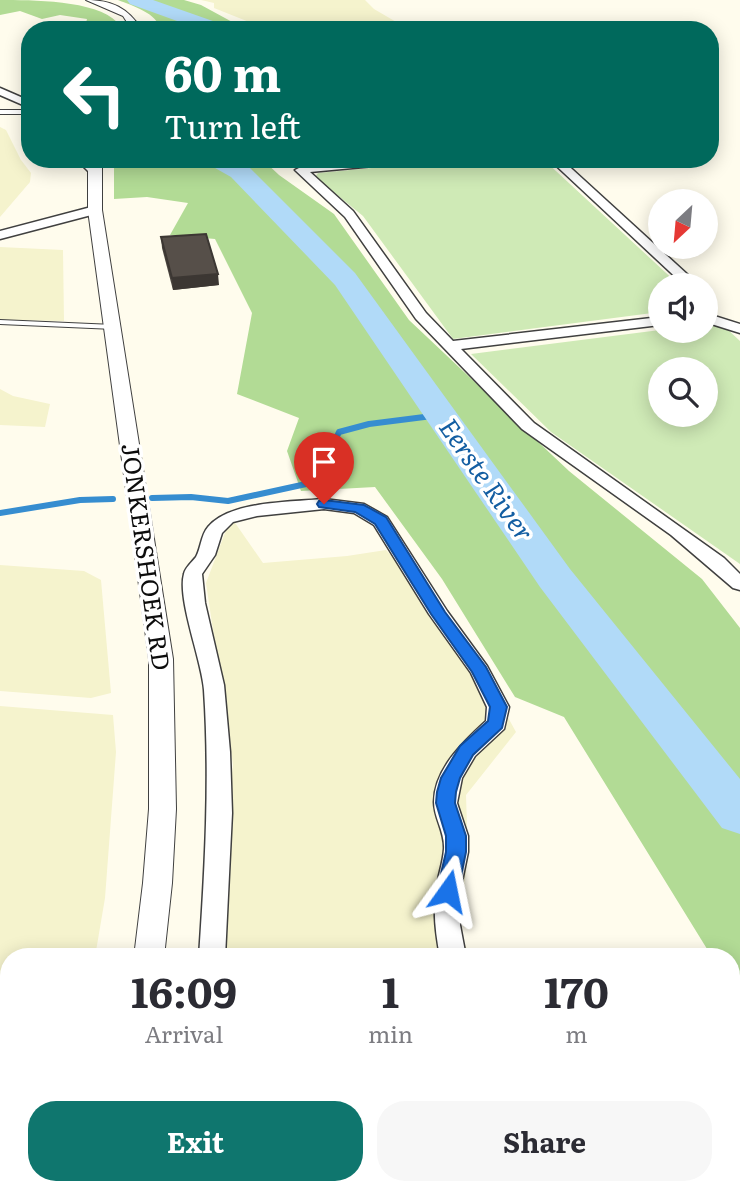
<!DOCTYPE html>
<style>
body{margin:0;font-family:Literata,serif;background:#f7f7f7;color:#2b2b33;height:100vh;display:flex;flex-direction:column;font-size:26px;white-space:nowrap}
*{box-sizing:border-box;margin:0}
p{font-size:23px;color:#7c7c81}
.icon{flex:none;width:38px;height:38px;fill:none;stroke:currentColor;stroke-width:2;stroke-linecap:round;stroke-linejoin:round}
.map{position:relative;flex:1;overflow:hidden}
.panel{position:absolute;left:0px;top:948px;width:740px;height:247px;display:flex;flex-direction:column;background:#fff;border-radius:28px 28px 0 0;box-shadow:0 4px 18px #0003}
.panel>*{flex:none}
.hud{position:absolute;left:21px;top:21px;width:698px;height:147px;border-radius:28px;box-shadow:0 4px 18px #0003;background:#00695c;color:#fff;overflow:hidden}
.needle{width:46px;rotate:206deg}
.tools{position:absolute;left:648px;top:189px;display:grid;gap:14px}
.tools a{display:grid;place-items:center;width:70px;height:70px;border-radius:50%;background:#fff;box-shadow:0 4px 18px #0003;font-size:35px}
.pin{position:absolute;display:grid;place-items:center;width:60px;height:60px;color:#fff;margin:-72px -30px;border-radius:50% 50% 50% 0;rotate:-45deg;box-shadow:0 0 7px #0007}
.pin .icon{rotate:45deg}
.me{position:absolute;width:77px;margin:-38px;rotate:12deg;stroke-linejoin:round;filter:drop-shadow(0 0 5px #0008)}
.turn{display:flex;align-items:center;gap:24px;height:147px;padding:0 28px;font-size:32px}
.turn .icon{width:91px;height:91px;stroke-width:2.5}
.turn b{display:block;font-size:49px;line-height:60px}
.eta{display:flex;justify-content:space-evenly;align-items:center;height:119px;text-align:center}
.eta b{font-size:42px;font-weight:700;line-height:49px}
.primary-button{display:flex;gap:14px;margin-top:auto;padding:14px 28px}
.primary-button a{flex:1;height:80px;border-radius:28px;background:#0f766e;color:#fff;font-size:28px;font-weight:700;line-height:80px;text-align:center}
.primary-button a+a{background:#f7f7f7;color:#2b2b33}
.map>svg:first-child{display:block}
.farmland{fill:#f5f3cd}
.green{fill:#cfeab6;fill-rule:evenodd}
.forest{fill:#b2db95}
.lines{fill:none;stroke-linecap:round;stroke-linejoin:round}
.stream{stroke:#368dd0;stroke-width:6}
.river{fill:#b1daf8;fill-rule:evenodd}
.service-casing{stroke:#404040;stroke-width:2}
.minor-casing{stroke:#404040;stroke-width:3}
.tertiary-casing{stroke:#404040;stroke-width:2}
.service{fill:#fff;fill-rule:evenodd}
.minor{fill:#fff;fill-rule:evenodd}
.tertiary{fill:#fff;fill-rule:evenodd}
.wall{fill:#4a443f}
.shaded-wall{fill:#3c3733}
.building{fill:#564f49;stroke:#3c3733;stroke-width:2}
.route{fill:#1a73e8;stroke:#114b97;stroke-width:2}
.labels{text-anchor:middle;stroke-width:7;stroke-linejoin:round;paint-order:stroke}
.street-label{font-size:24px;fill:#0d0d0d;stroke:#fff}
.water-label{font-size:26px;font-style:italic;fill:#135ea2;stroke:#fff}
</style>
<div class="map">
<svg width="740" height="1195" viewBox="0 0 740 1195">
<rect width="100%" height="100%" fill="#fffced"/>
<g class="farmland">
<path d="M201 0H365L374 9 410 30H269L214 8V3Z"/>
<path d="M0 127 6 130 21 160 31 173 30 182 0 217Z"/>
<path d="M0 247 63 250 64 321 0 320Z"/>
<path d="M0 389 13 396 50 404 45 427 0 425Z"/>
<path d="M231 517 263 563 347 556 386 550 458 626 516 732 466 795 468 857 458 930 471 957H209L233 765 206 583Z"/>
<path d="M0 565 84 571 101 580 111 693 91 698 0 691Z"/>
<path d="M0 706 113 715 116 752 105 898 95 957H9V1186L41 1187 38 1195H0Z"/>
<path d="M169 1186H581L585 1195H166Z"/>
</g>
<g class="green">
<path d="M469 159H543L679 285H660V312L453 339 363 216 315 177 318 173Z"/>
<path d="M705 325 725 327 740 341V564L551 432 471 354 660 330 705 331ZM660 369H705V415H660Z"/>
</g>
<g class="forest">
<path d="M0 0C31 0 96 0 117 22L85 27 87 19 60 15 42 19 20 11 0 15Z"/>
<path d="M118 0H184L201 5 247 30H161C157 13 133 6 118 0Z"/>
<path d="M114 159H262L279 175 334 214 409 320 569 471 702 579 740 628V1064L732 1026V957H712L564 717 515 697 442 579 375 487 301 491 287 451 299 418 237 394 252 313 215 239 170 235 188 203 147 197 114 199Z"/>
</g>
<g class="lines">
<g class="stream">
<path d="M152 498 191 497 228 501 329 479 331 449 339 432 369 424 440 415"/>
<path d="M0 513 80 500 113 499"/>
</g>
<g class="river">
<path d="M127 0H153L227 26 229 30H202L130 4Z"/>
<path d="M205 159H235L249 167 355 273 570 569 740 779V834L722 828 540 587 335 285 231 177 208 164Z"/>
</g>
<defs>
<g id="service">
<rect x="0" y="110" width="30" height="4"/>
<path d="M0 320 114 325 118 327 114 329 0 324Z"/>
</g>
<g id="minor">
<path d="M0 88 30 101V108L0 95Z"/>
<path d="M76 159H88L100 171 90 173Z"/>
<path d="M379 159H422L417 162 310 172 353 211 426 313 453 341 660 317V325L461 349 534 423 724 558 740 574V590L733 588 671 535 522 429 416 319 345 217 295 170 301 167Z"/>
<path d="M549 159H561L699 285H684Z"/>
<path d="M95 206 99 207V213L0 239V231Z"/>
<path d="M705 313 740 324V333L705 322Z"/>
<path d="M324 499 364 504 387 517 447 611 487 666 509 707 504 729 475 756 462 778 457 803 468 836V852L460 891V925L466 957H440C436 935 433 914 436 892 437 878 443 864 444 849 445 832 434 818 434 802 434 769 464 741 486 721L487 707 471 673 429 614 374 525 354 513 324 509 257 516 233 522 222 533 215 555 202 574 205 603 224 685 230 752 232 813 225 957H199C205 867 210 780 204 690 202 661 177 599 184 574 185 568 192 562 196 557 201 548 201 535 208 527 229 501 291 502 324 499Z"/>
<path d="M156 1186H186L184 1195H154Z"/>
<path d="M573 1186H604L607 1195H577Z"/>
</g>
<g id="tertiary">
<path d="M86 0C112 0 128 8 142 30H132L123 16Z"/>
<path d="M88 159H102V210L173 659 176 809 172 883 164 957H134L143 883 149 809V659L88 210Z"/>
<path d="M82 1186H118L116 1195H80Z"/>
</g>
</defs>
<use href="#service" class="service-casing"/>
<use href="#minor" class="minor-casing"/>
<use href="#tertiary" class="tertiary-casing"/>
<use href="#service" class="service"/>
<use href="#minor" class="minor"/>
<use href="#tertiary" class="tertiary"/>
</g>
<path class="wall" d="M161 237 219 285 173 290 162 248Z"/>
<path class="shaded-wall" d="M218 274 219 285 173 290 172 278Z"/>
<path class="building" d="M206 234 218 274 172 278 161 237Z"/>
<path class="route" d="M324 500 364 505 386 517 445 612 486 667 507 707 502 728 473 755 460 778 456 792 455 803 466 836V852L458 891 455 897 448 899 440 897 437 891 446 852V836L436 803 437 792 441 778 460 746 488 721 490 707 472 672 431 614 375 524 355 512 319 507 317 504 319 501Z"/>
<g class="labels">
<g class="street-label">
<text transform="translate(145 557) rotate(82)" y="8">JONKERSHOEK RD</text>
</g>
<g class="water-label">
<text transform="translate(486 480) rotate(55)" y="9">Eerste River</text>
</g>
</g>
</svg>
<div class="tools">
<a><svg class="needle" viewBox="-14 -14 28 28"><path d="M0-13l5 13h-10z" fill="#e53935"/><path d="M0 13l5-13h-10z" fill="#7c7c81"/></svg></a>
<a><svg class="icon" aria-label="sound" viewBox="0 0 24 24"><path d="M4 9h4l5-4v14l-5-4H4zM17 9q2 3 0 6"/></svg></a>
<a><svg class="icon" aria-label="search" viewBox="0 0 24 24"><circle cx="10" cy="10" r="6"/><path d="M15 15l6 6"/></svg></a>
</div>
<div class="pin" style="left:324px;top:504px;background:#d93025"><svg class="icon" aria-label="arrive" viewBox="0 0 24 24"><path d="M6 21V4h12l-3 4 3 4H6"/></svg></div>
<svg class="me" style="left:448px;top:891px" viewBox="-20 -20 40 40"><path d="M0-17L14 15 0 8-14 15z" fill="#1a73e8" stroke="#fff" stroke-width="4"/></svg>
<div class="hud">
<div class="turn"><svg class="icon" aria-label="left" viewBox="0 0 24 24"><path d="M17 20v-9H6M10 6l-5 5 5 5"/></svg><div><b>60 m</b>Turn left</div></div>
</div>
<section class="panel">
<div class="eta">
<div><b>16:09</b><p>Arrival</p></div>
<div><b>1</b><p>min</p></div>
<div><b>170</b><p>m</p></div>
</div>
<div class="primary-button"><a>Exit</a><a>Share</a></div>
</section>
</div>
